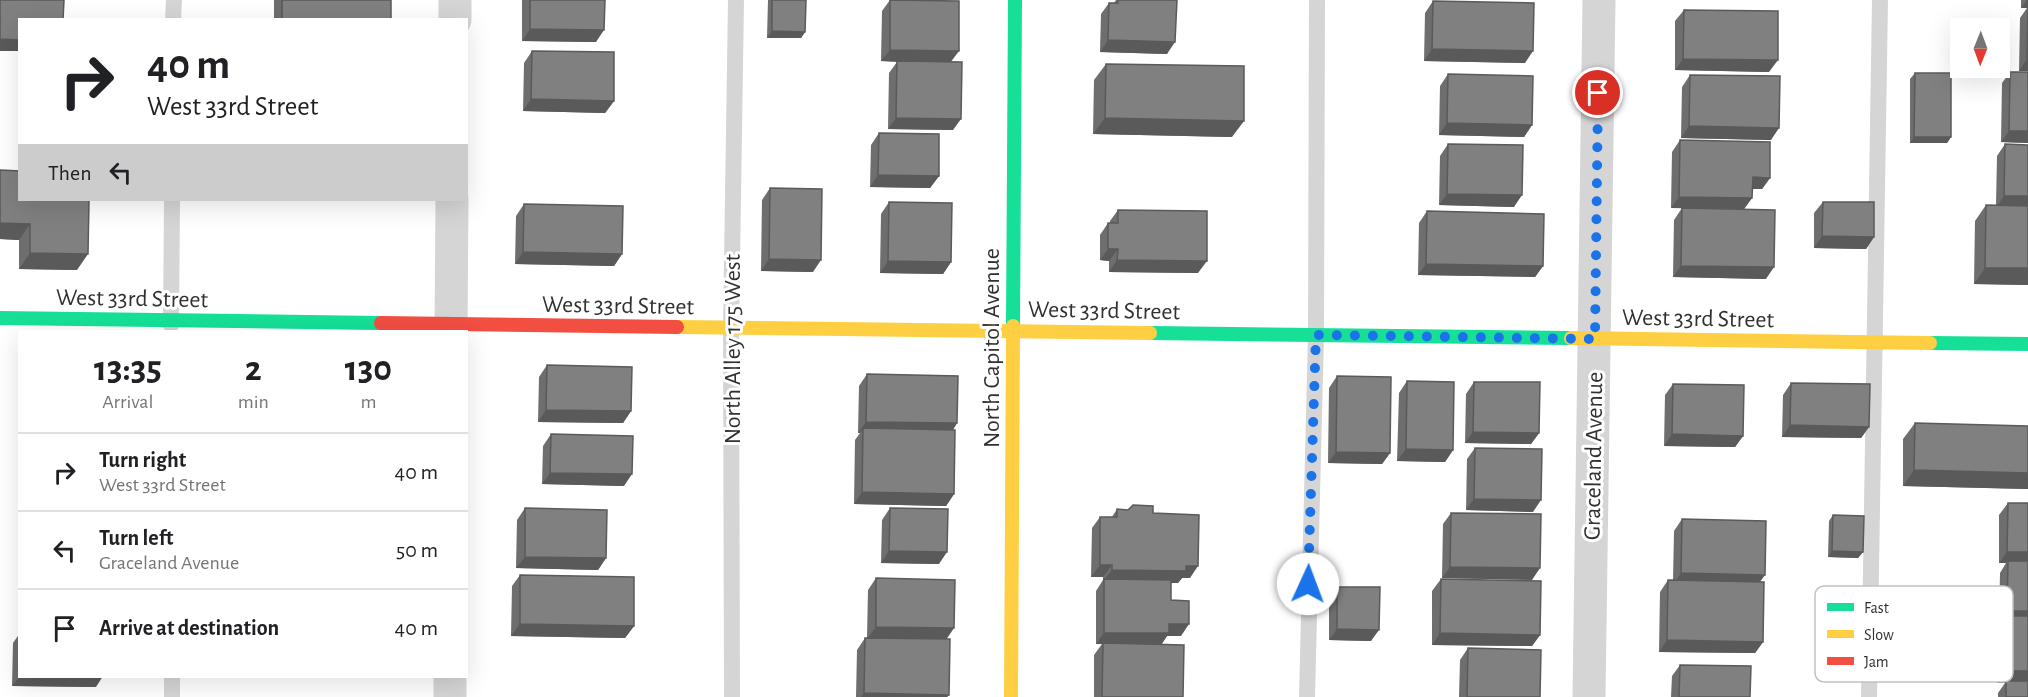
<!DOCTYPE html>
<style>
body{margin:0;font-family:"Alegreya Sans",sans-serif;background:#f6f6f6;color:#202124;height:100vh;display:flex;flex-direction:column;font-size:22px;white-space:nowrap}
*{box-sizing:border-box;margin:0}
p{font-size:20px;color:#757577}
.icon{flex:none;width:33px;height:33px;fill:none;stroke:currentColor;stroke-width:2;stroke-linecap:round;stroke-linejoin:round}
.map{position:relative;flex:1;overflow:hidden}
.drawer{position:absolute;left:18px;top:330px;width:450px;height:348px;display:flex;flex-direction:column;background:#fff;border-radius:0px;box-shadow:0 6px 24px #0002}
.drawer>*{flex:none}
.guide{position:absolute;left:18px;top:18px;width:450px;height:183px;border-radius:0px;box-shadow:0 6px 24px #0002;background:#fff;color:#202124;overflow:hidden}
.needle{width:39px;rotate:181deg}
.fabs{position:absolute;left:1950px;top:18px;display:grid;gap:12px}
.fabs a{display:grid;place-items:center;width:60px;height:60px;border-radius:0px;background:#fff;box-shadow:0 6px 24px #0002;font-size:30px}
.pin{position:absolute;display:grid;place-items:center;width:51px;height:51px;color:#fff;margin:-26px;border:3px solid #fff;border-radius:50%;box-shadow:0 2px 6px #0007}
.me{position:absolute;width:66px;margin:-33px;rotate:2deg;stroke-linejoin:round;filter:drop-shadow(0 0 4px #0008)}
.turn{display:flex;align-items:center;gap:21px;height:126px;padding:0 30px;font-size:27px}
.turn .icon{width:78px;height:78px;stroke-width:2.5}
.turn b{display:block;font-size:42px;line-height:51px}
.then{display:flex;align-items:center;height:57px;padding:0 30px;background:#0003;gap:12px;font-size:22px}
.eta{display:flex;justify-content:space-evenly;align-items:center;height:102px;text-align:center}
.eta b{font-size:36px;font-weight:700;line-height:42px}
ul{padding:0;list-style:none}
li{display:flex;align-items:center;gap:18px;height:78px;padding:0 30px;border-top:2px solid #e0e0e0}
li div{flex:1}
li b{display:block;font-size:22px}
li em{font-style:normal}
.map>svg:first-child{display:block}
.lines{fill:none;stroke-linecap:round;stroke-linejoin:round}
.lane{stroke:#d5d5d5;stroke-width:16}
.street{stroke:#d5d5d5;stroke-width:33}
.fast{stroke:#16e098;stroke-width:14}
.slow{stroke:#ffcf43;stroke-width:14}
.jam{stroke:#f24e42;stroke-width:14}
.wall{fill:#6e6e6e}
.shaded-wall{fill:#5a5a5a}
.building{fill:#808080;stroke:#5a5a5a;stroke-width:1.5}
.route{stroke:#1a73e8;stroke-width:10;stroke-dasharray:0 18}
.labels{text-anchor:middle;stroke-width:6;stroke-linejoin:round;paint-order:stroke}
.street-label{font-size:24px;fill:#313131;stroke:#fff}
.key{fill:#fff;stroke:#c1c1c1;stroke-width:1.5}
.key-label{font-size:16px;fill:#313131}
</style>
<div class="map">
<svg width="2028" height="697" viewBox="0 0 2028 697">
<rect width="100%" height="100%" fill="#fff"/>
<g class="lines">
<g class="lane">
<path d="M173 20 174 0"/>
<path d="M171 325 172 200"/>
<path d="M172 676V697"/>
<path d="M732 697 731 329 736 0"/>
<path d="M1307 697 1316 335 1317 0"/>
<path d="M1869 697 1880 0"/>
</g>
<g class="street">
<path d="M455 20V0"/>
<path d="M451 332 452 200"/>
<path d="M450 697V676"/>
<path d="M1589 697 1599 0"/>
</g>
<g class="fast">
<path d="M0 318 381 323"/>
<path d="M1013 326 1015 0"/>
<path d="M1150 333 1571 338"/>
<path d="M1930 343 2028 344"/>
</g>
<g class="slow">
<path d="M677 327 1150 333"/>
<path d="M1571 338 1930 343"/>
<path d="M1011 697 1013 326"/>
</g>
<path class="jam" d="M381 323 677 327"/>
</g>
<g class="wall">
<rect x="274" y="0" width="117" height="20"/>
<path d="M522 0H605L596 42 522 41Z"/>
<path d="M768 0H806L805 32 801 38H767Z"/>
<path d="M890 0 951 62 953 130 888 129 889 73 897 62 881 61 882 11Z"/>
<path d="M1116 0H1177L1167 54 1100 52 1101 14 1109 3H1114Z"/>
<path d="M2021 0H2028V71H2019L2020 18 2027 8H2021Z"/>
<path d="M1433 1 1525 63 1424 61 1425 13Z"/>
<path d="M1684 10 1769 72 1675 70V21Z"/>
<path d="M532 51 614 101 605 113 523 111 524 63Z"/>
<path d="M1106 64 1232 137 1093 134 1094 80Z"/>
<path d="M2010 72H2028V143L2001 142 2002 83Z"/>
<path d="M1915 73 1951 137 1947 143H1910V79Z"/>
<path d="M1448 74 1532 125 1524 137 1439 135 1440 86Z"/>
<path d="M1690 75 1771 140 1681 138 1682 87Z"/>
<path d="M879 133 939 176 930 188 870 187 871 145Z"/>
<path d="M1680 140 1770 178 1762 189H1752V198L1744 209 1671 208 1672 152Z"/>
<path d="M1448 144 1514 207 1439 205 1440 156Z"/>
<path d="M2005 144 2028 285 1974 284 1975 221 1986 205H1996L1997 156Z"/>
<path d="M0 170 77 270 19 269V240L0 239Z"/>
<path d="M770 188 813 272 761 271 762 200Z"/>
<path d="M889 202 951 262 943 274 880 273 881 214Z"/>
<path d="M1823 202 1874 237 1866 249 1814 248V213Z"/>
<path d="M524 204 622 254 614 266 515 264 516 216Z"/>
<path d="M1682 208 1766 279 1673 277 1674 220Z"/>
<path d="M1118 210 1198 273 1109 272V261L1100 260V235L1108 223H1110V221Z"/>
<path d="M1427 211 1543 266 1535 277 1418 275 1419 223Z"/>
<path d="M547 365 631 411 623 423 538 422 539 377Z"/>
<path d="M867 374 957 423 953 430 954 494 946 506 854 504 855 440 860 433H858L859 386Z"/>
<path d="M1337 376 1390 453 1382 464 1328 463 1329 388Z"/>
<path d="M1407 381 1453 450 1445 462 1397 461 1399 393Z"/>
<path d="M1474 382 1539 433 1531 444 1465 443 1466 394Z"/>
<path d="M1791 383 1869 427 1861 438 1782 437 1783 395Z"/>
<path d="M1673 384 1743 436 1735 447 1664 446 1665 395Z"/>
<path d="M1915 423 2028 426V489L1903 486V439Z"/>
<path d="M551 434 624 486 542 484 543 446Z"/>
<path d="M1475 448 1533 512 1466 510 1467 459Z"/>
<path d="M2008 503 2028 697H1998V693L2005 683H1997V627L2001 622H1999L2000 573 2006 563H1999V515Z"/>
<path d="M525 508 606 558 598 570 516 568 517 520Z"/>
<path d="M890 508 939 564 881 563 882 520Z"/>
<path d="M1117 509 1153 513 1190 578H1182L1178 583H1171V600L1181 636H1167L1161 645 1183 697H1094V655L1102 644H1096V591L1103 580V577H1091L1092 528 1100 517H1112Z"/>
<path d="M1451 513 1532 580 1442 578 1443 524Z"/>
<path d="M1833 515 1863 552 1858 558 1828 557 1829 521Z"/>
<path d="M1682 519 1760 582 1763 642 1755 653 1659 652 1660 592 1668 580 1673 581 1674 531Z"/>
<path d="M520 575 634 626 625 638 511 636 512 586Z"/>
<path d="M876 578 946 639 949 695 947 697H856L857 650 865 638H867L868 590Z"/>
<path d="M1441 579 1540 635 1532 646 1432 645V591Z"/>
<path d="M1337 587 1371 641 1329 640V598Z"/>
<path d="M20 633V676L96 687 12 686 13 643Z"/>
<path d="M1468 648 1540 697H1459L1460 660Z"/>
<path d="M1680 665 1750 697H1671L1672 676Z"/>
</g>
<g class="shaded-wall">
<path d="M2027 0H2028V8H2021Z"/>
<path d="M530 29 604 30 596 42 522 41Z"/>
<path d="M772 31 805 32 801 38H767Z"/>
<path d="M0 39 20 40V51H0Z"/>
<path d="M1108 40 1175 42 1167 54 1100 52Z"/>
<path d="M1432 49 1533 51 1525 63 1424 61Z"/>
<path d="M890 50 959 51 950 63 881 61Z"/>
<path d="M1683 59 1778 60 1769 72 1675 70Z"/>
<path d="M2027 59H2028V71H2019Z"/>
<path d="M531 99 614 101 605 113 523 111Z"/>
<path d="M896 118 961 119 953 130 888 129Z"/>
<path d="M1105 118 1244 121 1232 137 1093 134Z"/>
<path d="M1447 123 1532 125 1524 137 1439 135Z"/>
<path d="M1689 126 1779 128 1771 140 1681 138Z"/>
<path d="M2009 131H2028V143L2001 142Z"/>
<path d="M1914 137H1951L1947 143H1910Z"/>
<path d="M878 175 939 176 930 188 870 187Z"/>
<path d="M1753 177 1770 178 1762 189H1744Z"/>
<path d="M1447 194 1522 195 1514 207 1439 205Z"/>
<path d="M2004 196H2028V208H1996Z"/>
<path d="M1679 197 1752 198 1744 209 1671 208Z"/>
<path d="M0 223 30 224 19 240 0 239Z"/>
<path d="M1822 236 1874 237 1866 249 1814 248Z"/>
<path d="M1108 249H1118L1109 261 1100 260Z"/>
<path d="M523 252 622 254 614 266 515 264Z"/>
<path d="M30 253 88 254 77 270 19 269Z"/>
<path d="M769 259 821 260 813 272 761 271Z"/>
<path d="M1117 260 1207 261 1198 273 1109 272Z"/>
<path d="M888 261 951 262 943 274 880 273Z"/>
<path d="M1426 264 1543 266 1535 277 1418 275Z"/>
<path d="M1681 266 1774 267 1766 279 1673 277Z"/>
<path d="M1985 268H2028V285L1974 284Z"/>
<path d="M546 410 631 411 623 423 538 422Z"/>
<path d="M866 422 957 423 949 435 863 428 860 433H858Z"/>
<path d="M1790 425 1869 427 1861 438 1782 437Z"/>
<path d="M1473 432 1539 433 1531 444 1465 443Z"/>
<path d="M1672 434 1743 436 1735 447 1664 446Z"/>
<path d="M1406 449 1453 450 1445 462 1397 461Z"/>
<path d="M1336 452 1390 453 1382 464 1328 463Z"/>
<path d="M1914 470 2028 473V489L1903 486Z"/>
<path d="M550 473 632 474 624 486 542 484Z"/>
<path d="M862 492 954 494 946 506 854 504Z"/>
<path d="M1474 499 1541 500 1533 512 1466 510Z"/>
<path d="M889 551 947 552 939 564 881 563Z"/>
<path d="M1832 551 1863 552 1858 558 1828 557Z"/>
<path d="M2007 552H2028V564L2008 561 2006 563H1999Z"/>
<path d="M525 557 606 558 598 570 516 568Z"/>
<path d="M1100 565H1112L1103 577H1091Z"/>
<path d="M1186 566H1198L1190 578H1182L1178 583 1103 581 1112 570Z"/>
<path d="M1450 567 1540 568 1532 580 1442 578Z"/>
<path d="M1681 573 1765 575 1757 586 1673 585Z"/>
<path d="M2007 611H2028V623L2006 616 2001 622H1999Z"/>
<path d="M520 624 634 626 625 638 511 636Z"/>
<path d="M1169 624H1189L1181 636H1167L1161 645 1096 644 1104 633Z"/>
<path d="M876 627 954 628 946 640 867 639Z"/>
<path d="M1337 629 1379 630 1371 641 1329 640Z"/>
<path d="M1440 633 1540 635 1532 646 1432 645Z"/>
<path d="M1667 640 1763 642 1755 653 1659 652Z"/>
<path d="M2005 671H2028V683L2006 681 2005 683H1997Z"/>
<path d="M20 676H103L96 687 12 686Z"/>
<path d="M864 693 949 695 947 697H861Z"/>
</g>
<g class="building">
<path d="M0 0H64L63 20H20V40L0 39Z"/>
<rect x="282" y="0" width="109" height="20"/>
<path d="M530 0H605L604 30 530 29Z"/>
<path d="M772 0H806L805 32 772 31Z"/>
<path d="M890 0 959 1V51L890 50Z"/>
<path d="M1118 0H1177L1175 42 1108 40 1109 3H1118Z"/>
<path d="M1433 1 1534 3 1533 51 1432 49Z"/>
<path d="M2028 7V59H2027Z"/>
<path d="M1684 10 1778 11V60L1683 59Z"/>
<path d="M532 51 614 52V101L531 99Z"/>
<path d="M897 61 962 62 961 119 896 118Z"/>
<path d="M1106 64 1244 66V121L1105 118Z"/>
<path d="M2010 72H2028V131H2009Z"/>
<path d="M1915 73H1951V137H1914Z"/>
<path d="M1448 74 1533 76 1532 125 1447 123Z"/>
<path d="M1690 75 1780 76 1779 128 1689 126Z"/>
<path d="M879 133 939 134V176L878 175Z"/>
<path d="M1680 140 1770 142V178L1753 177 1752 198 1679 197Z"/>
<path d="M1448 144 1523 145 1522 195 1447 194Z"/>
<path d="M2005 144 2028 145V196H2004Z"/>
<path d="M0 170 20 171V200H89L88 254 30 253V224L0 223Z"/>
<path d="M770 188 822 189 821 260 769 259Z"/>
<path d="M889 202 952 203 951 262 888 261Z"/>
<path d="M1823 202H1874V237L1822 236Z"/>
<path d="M524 204 623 206 622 254 523 252Z"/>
<path d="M1986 205 2028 206V268H1985Z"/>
<path d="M1682 208 1775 210 1774 267 1681 266Z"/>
<path d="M1118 210 1207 211V261L1117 260 1118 249H1108V223H1118Z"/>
<path d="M1427 211 1544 214 1543 266 1426 264Z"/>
<path d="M547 365 632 367 631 411 546 410Z"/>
<path d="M867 374 958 376 957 423 866 422Z"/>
<path d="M1337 376 1391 377 1390 453 1336 452Z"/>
<path d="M1407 381 1454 382 1453 450 1406 449Z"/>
<path d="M1474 382H1540L1539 433 1473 432Z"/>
<path d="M1791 383 1870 384 1869 427 1790 425Z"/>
<path d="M1673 384 1744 385 1743 436 1672 434Z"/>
<path d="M1915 423 2028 426V473L1914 470Z"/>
<path d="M863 428 955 430 954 494 862 492Z"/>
<path d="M551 434 633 436 632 474 550 473Z"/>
<path d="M1475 448 1542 449 1541 500 1474 499Z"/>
<path d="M2008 503H2028V552H2007Z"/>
<path d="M1133 505 1153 506V513L1199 515 1198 566H1186V571L1112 570V565H1100V517H1117V509L1128 510Z"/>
<path d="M525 508 607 510 606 558 525 557Z"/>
<path d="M890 508 948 509 947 552 889 551Z"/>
<path d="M1451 513 1541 514 1540 568 1450 567Z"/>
<path d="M1833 515 1864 516 1863 552 1832 551Z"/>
<path d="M1682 519 1766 521 1765 575 1681 573Z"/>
<path d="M2008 561H2028V611H2007Z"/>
<path d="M520 575 634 577V626L520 624Z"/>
<path d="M876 578 955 580 954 628 876 627Z"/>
<path d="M1104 579 1171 580V600L1189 601V624H1169V633H1104Z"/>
<path d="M1441 579 1541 581 1540 635 1440 633Z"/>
<path d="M1668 580 1764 582 1763 642 1667 640Z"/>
<path d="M1337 587H1380L1379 630 1337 629Z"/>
<path d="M2006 616H2028V671H2005Z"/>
<path d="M865 638 950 639 949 695 864 693Z"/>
<path d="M1103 643 1184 645 1183 697H1102Z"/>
<path d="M1468 648 1541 650 1540 697H1467Z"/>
<path d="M1680 665 1751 666 1750 697H1679Z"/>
<rect x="2006" y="681" width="22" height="16"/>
</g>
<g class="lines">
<path class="route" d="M1308 584 1316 335 1595 339 1598 93"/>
</g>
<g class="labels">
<g class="street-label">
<text transform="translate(132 298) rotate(1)" y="8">West 33rd Street</text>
<text transform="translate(618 305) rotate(1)" y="8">West 33rd Street</text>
<text transform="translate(1104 310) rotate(1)" y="8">West 33rd Street</text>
<text transform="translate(1698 318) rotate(1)" y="8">West 33rd Street</text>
<text transform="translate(991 348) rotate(-90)" y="8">North Capitol Avenue</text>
<text transform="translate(732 349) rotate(-90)" y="8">North Alley 175 West</text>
<text transform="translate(1593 456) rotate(-89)" y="8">Graceland Avenue</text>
</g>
</g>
<rect x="1815" y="586" width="198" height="96" rx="9" class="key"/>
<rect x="1827" y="603" width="27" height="8" fill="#16e098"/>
<rect x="1827" y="630" width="27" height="8" fill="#ffcf43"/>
<rect x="1827" y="657" width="27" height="8" fill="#f24e42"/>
<g class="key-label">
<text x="1864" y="613">Fast</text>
<text x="1864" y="640">Slow</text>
<text x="1864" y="667">Jam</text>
</g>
</svg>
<div class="fabs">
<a><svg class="needle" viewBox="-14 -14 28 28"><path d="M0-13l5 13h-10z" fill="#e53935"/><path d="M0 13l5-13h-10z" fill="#757577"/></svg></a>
</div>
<div class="pin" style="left:1598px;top:93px;background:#d93025"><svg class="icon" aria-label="arrive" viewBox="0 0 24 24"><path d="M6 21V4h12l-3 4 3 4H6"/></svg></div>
<svg class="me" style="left:1308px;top:584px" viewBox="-20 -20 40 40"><circle r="19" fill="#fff"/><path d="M0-13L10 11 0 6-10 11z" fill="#1a73e8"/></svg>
<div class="guide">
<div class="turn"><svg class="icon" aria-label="right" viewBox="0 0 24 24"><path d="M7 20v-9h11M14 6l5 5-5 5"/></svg><div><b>40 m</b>West 33rd Street</div></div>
<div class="then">Then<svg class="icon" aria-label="left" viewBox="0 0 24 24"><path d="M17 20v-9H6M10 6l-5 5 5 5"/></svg></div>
</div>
<section class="drawer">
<div class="eta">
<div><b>13:35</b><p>Arrival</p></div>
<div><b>2</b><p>min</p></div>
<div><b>130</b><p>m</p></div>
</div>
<ul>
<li><svg class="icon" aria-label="right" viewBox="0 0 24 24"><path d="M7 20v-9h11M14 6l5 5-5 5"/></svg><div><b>Turn right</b><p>West 33rd Street</p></div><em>40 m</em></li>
<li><svg class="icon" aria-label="left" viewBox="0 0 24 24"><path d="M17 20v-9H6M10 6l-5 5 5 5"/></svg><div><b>Turn left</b><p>Graceland Avenue</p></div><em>50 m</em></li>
<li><svg class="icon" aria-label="arrive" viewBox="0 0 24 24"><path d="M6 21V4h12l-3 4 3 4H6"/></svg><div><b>Arrive at destination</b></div><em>40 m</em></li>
</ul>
</section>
</div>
